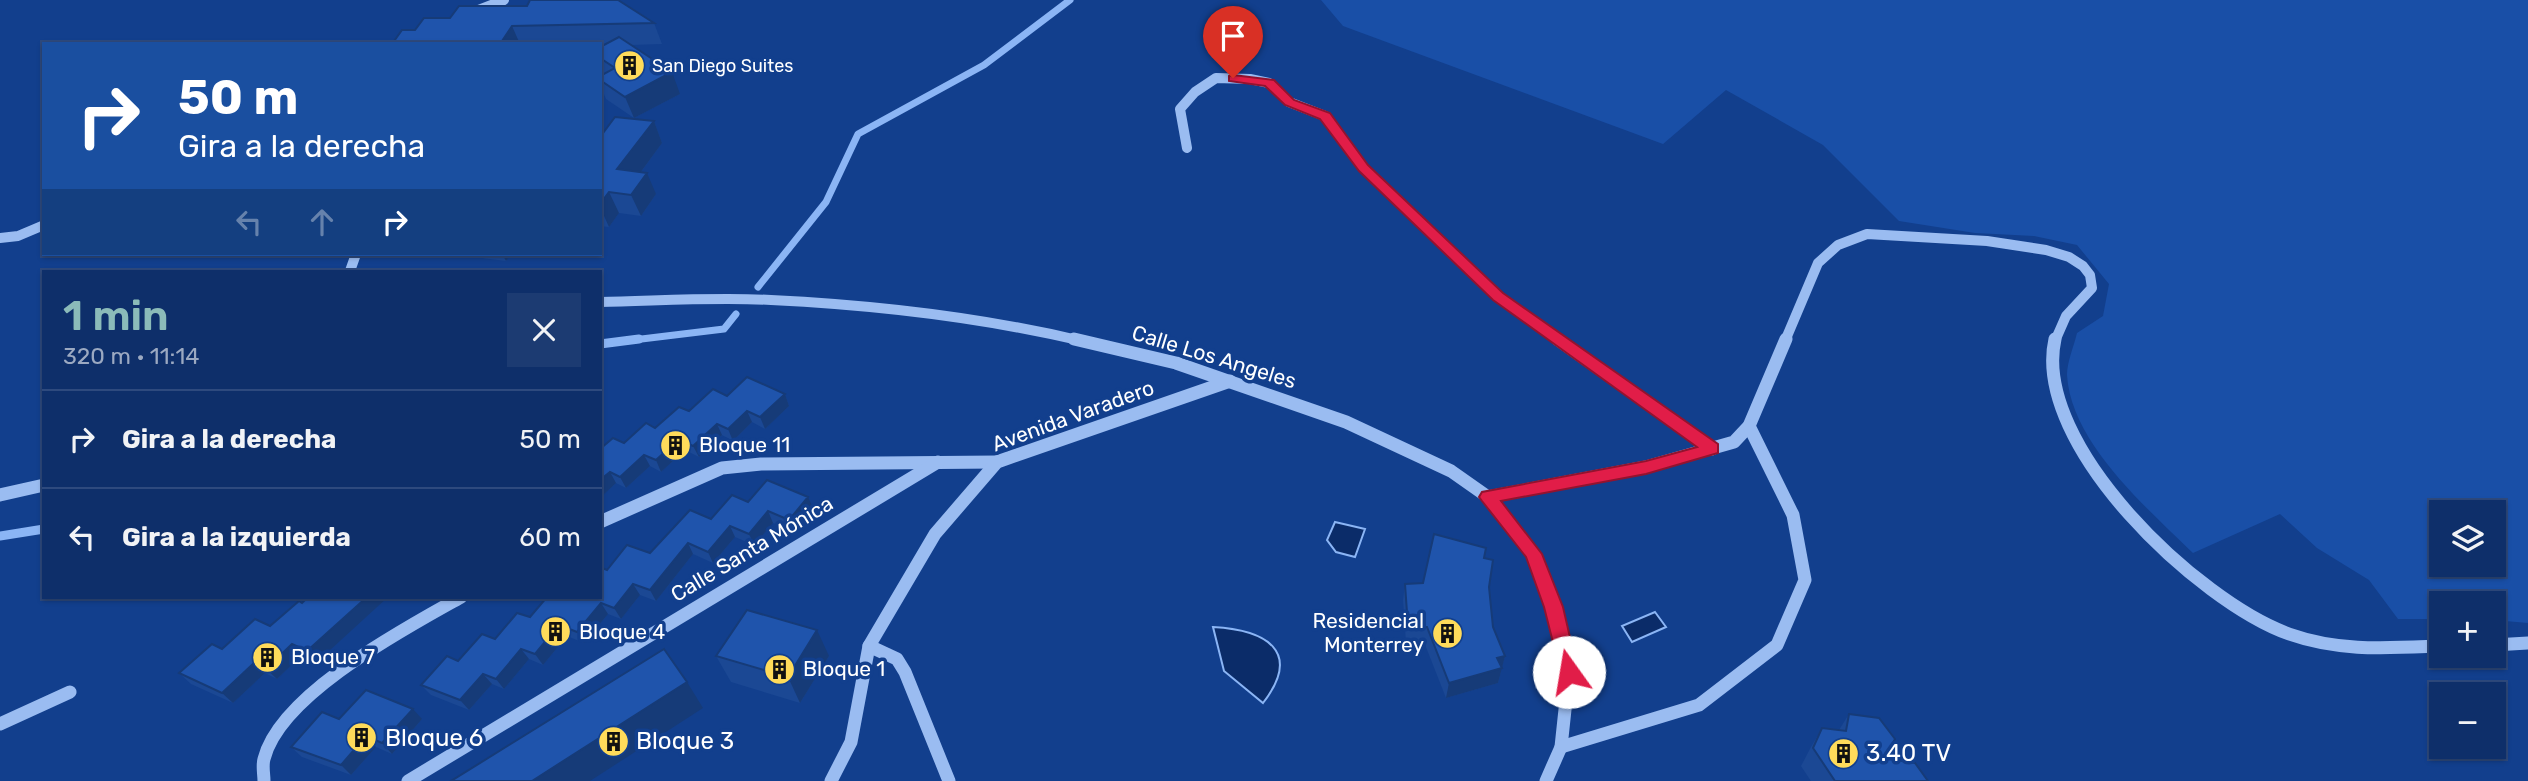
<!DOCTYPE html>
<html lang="es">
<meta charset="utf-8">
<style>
body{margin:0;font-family:Rubik,sans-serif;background:#1c3b72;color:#f1f3f6;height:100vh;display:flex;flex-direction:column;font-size:26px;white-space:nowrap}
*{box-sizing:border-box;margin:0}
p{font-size:23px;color:#9ba9c1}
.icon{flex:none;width:38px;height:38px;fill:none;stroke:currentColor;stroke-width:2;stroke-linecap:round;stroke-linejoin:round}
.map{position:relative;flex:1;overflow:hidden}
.details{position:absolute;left:42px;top:270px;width:560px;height:329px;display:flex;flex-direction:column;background:#0e2f6a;border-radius:0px;box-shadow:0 2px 5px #0004,0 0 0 2px #2e4a7e}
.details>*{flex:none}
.guide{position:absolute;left:42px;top:42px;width:560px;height:214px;border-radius:0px;box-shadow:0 2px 5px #0004,0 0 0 2px #2e4a7e;background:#1a4fa0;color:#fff;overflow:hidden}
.tools{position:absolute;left:2429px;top:500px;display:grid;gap:14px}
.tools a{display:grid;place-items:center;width:77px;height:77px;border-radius:0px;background:#0e2f6a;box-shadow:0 2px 5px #0004,0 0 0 2px #2e4a7e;font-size:35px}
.pin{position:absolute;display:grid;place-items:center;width:60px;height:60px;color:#fff;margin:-72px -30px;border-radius:50% 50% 50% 0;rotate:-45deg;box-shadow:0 0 7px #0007}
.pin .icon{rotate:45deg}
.me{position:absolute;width:77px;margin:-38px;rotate:347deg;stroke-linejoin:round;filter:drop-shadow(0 0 5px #0008)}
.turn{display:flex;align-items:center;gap:24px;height:147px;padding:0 21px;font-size:32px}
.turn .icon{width:91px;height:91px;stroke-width:2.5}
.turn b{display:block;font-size:49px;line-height:60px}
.lanes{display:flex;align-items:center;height:66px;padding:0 21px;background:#0003;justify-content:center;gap:35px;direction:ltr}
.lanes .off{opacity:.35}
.round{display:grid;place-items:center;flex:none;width:74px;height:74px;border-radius:0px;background:#1c3b72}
.overview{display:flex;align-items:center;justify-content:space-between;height:119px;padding:0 21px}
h1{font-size:42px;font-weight:600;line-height:52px;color:#8bbbb9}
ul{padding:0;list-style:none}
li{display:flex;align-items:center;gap:21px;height:98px;padding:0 21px;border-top:2px solid #2e4a7e}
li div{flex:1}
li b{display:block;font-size:26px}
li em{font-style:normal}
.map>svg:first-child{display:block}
.green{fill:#194fa7;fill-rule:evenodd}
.water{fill:#0b2c69;stroke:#8bb5f5;stroke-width:2}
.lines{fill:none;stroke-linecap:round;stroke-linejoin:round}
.stream-far1{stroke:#8bb5f5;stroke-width:7}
.stream{stroke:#8bb5f5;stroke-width:9}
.minor-far1{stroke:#9abcf1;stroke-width:10}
.minor{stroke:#9abcf1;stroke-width:13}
.wall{fill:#1b4894}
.shaded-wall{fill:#163b78}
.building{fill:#1f54ac;stroke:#163b78;stroke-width:2}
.route{fill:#e11d48;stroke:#92132f;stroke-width:2}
.labels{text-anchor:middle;stroke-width:7;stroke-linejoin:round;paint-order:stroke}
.far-poi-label{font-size:18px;fill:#fff;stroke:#123f8d;text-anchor:start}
.street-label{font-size:21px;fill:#fff;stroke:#123f8d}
.poi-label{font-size:21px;fill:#fff;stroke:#123f8d;text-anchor:start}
.near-poi-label{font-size:24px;fill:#fff;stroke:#123f8d;text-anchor:start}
</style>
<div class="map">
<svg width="2528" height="781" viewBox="0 0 2528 781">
<rect width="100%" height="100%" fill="#123f8d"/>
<path class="green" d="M1321 0H2528V623L2494 620V604H2441V619H2398L2369 580 2317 548 2280 514 2193 553C2147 508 2071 443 2067 375 2067 362 2074 346 2077 333L2103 316 2109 284 2077 245 2034 236 1975 233 1899 221 1823 145 1726 90 1663 144 1343 26ZM2441 513H2494V565H2441Z"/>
<g class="water">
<path d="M1335 522 1365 529 1355 557 1336 552 1327 540Z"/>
<path d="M1655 612 1666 627 1632 642 1622 626Z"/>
<path d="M1213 627C1266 630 1303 651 1263 703L1224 671Z"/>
</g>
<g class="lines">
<g class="stream-far1">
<path d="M758 287 826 202 858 134 984 65 1070 0"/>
<path d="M625 341 724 329 736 314"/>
</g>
<g class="stream">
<path d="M600 344 639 339"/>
<path d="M0 536 44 529"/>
</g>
<g class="minor-far1">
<path d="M476 11 504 0"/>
<path d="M1187 148 1180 109 1195 92 1216 78 1250 79 1269 83 1289 102 1325 116 1364 168 1498 297 1560 341"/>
<path d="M0 238 18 236 44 225"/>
<path d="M350 271 356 254"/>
<path d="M600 302C657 301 714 297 771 300 875 305 980 317 1082 341"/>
<path d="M1785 341 1818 263 1838 245 1867 234 1987 241 2046 250 2069 257 2083 266 2090 275 2092 288 2066 316 2055 341"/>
</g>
<g class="minor">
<path d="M1074 339 1176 363 1346 422 1451 471 1488 497 1533 554 1553 607 1569 672 1561 747 1546 781"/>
<path d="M1557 339 1712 449"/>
<path d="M2055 339C2031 445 2199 602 2289 634 2340 652 2388 648 2441 646"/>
<path d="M0 495 44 485"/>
<path d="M1488 497 1646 467 1734 442 1749 426 1786 339"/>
<path d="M600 522 722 468 761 464 997 462"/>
<path d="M2494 645 2528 643"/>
<path d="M869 646 897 659 905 672 949 781"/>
<path d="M0 724 70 692"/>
<path d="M1561 747 1699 705 1777 645 1805 580 1793 515 1749 426"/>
<path d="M264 781C264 774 262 766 264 759 280 694 406 628 461 597"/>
<path d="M408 781 938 462"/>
<path d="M831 781 851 742 869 646 935 534 997 462 1230 381"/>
</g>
</g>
<g class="wall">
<path d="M424 18 654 23 662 44 631 45 680 94 634 118 606 99 600 85V76L603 75 600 73V47L603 45 600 46V44H392L415 30Z"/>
<path d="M654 121 662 143 641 172 656 194 641 216 619 213 609 227 600 226V132Z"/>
<path d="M456 254H511L506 261 457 255Z"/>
<path d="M785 394 789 406 765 429 752 422 733 441 722 435 699 457 685 450 661 472 650 466 626 488 616 483 600 498V449L624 443 689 411 727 396Z"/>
<path d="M748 502 813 508 794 531 773 523 754 545 735 537 713 563 693 554 656 601 640 595 621 619 608 614 584 643 567 636 543 665 529 659 504 689 492 684 469 710 431 695 421 685 458 661 530 617 600 597 607 570 650 553 711 519Z"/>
<path d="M1484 558 1489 587 1493 627 1505 656 1501 671 1498 683 1446 698 1424 642 1406 643 1403 600 1405 584 1423 583Z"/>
<path d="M302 603 317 662 302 655 277 679 265 673 233 703 191 684 179 673 222 649 270 626Z"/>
<path d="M716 656H829L800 703 731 682Z"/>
<path d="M1849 714 1885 758 1928 781H1811L1801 766 1811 747 1822 728 1839 730Z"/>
<path d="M339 719H422L392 754 376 747 351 775 302 757 291 747Z"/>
</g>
<g class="shaded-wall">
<path d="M512 26 520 44H500Z"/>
<path d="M672 72 680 94 634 118 625 97Z"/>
<path d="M654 121 662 143 627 191 617 169Z"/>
<path d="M647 173 656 194 641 216 631 195Z"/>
<path d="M609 192 619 213 609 227 600 207V204Z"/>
<path d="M502 254H511L506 261Z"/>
<path d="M785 394 789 406 765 429 760 417Z"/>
<path d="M747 411 752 422 733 441 728 429Z"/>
<path d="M717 424 722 435 699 457 693 446Z"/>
<path d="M679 439 685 450 661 472 656 460Z"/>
<path d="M644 455 650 466 626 488 620 477Z"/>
<path d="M610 472 616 483 600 498V480Z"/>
<path d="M808 497 813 508 794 531 789 520Z"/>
<path d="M768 511 773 523 754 545 749 534Z"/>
<path d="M730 526 735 537 713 563 708 552Z"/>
<path d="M688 543 693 554 656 601 650 590Z"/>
<path d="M633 584 640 595 621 619 614 608Z"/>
<path d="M367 597H388L317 662 307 651Z"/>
<path d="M601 603 608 614 584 643 577 632Z"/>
<path d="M559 625 567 636 543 665 535 654Z"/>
<path d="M817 630 829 656 800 703 788 677Z"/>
<path d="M292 644 302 655 277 679 266 669Z"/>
<path d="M521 649 529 659 504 689 496 679Z"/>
<path d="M1505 656 1498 683 1446 698 1449 683 1497 658Z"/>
<path d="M254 663 265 673 233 703 222 693Z"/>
<path d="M483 674 492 684 469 710 460 700Z"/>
<path d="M687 682 703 708 590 781H532Z"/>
<path d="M413 709 422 719 392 754 382 743Z"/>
<path d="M366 736 376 747 351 775 341 765Z"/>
</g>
<g class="building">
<path d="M530 0H618L654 23 512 26 500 44H392L402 30H415L424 18H450L459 6H527Z"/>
<path d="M619 37 672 72 625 97 600 80V76L615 68 600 58V47Z"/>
<path d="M615 117 654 121 617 169 647 173 631 195 609 192 600 204V132L603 133Z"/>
<path d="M747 377 785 394 760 417 747 411 728 429 717 424 693 446 679 439 656 460 644 455 620 477 610 472 600 480V449L613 438 624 443 646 423 655 428 679 407 689 411 713 389 727 396Z"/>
<path d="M767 480 808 497 789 520 768 511 749 534 730 526 708 552 688 543 650 590 633 584 614 608 601 603 577 632 559 625 535 654 521 649 496 679 483 674 460 700 421 685 447 656 458 661 482 634 495 639 517 613 530 617 547 597H600V567L607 570 627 545 650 553 690 510 711 519 732 495 748 502Z"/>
<path d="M1434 534 1486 548 1484 558 1493 560 1489 587 1493 627 1505 656 1497 658 1502 668 1449 683 1427 627H1408L1405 584 1423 583Z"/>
<path d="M308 597H367L307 651 292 644 266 669 254 663 222 693 179 673 212 644 222 649 255 619 270 626 299 601 302 603Z"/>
<path d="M747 610 817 630 788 677 716 656Z"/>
<path d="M664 649 687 682 532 781H451Z"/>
<path d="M366 690 413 709 382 743 366 736 341 765 291 747 322 712 339 719Z"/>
<path d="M1849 714 1879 718 1895 739 1885 758 1915 763 1928 781H1835L1813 748 1822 728 1846 731Z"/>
</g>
<path class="route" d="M1233 75 1274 80 1294 100 1330 113 1368 165 1503 293 1718 444V453L1646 474 1501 501 1542 554 1563 607 1578 672 1576 678H1562L1544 607 1526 557 1482 501 1479 497 1482 492 1646 461 1697 447 1493 300 1359 171 1320 119 1285 105 1265 86 1229 81V76Z"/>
<defs>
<symbol id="building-disc" viewBox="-11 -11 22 22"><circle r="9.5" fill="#ffdb5a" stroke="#123f8d"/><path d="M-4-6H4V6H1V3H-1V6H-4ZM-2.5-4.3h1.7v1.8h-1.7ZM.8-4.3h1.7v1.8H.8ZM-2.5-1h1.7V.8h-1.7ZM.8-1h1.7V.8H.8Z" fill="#111"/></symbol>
</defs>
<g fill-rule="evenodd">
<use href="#building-disc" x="612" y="48" width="35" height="35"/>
<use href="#building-disc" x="658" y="428" width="35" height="35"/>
<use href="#building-disc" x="538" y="614" width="35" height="35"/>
<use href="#building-disc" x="1430" y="616" width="35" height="35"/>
<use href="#building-disc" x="250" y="640" width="35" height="35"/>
<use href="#building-disc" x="762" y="652" width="35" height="35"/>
<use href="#building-disc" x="344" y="720" width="35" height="35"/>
<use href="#building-disc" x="596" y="724" width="35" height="35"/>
<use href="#building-disc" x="1826" y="736" width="35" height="35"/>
</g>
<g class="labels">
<g class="far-poi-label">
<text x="652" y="72">San Diego Suites</text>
</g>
<g class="street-label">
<text transform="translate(1214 357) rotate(17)" y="7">Calle Los Angeles</text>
<text transform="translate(1073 416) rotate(-20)" y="7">Avenida Varadero</text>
<text transform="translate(752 549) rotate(-31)" y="7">Calle Santa Mónica</text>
</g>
<g class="poi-label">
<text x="699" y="452">Bloque 11</text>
<text x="1424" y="628" text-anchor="end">Residencial<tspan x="1424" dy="24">Monterrey</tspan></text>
<text x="579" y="639">Bloque 4</text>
<text x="291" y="664">Bloque 7</text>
<text x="803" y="676">Bloque 1</text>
</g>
<g class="near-poi-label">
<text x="385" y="746">Bloque 6</text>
<text x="636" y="749">Bloque 3</text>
<text x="1866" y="761">3.40 TV</text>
</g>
</g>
</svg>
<div class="tools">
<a><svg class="icon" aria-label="layers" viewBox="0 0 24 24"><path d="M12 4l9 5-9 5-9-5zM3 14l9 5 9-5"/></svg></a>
<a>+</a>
<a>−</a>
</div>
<div class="pin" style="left:1233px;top:78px;background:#d93025"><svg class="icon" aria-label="arrive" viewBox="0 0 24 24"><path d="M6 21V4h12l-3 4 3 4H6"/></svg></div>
<svg class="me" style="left:1569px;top:672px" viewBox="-20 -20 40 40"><circle r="19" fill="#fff"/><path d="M0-13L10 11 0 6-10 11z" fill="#e11d48"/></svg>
<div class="guide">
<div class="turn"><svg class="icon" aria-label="right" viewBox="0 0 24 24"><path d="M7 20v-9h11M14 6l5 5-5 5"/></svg><div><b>50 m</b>Gira a la derecha</div></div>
<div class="lanes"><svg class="icon off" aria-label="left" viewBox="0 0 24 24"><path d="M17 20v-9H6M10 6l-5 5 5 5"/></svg><svg class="icon off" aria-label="ahead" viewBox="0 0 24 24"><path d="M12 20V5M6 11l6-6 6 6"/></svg><svg class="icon" aria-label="right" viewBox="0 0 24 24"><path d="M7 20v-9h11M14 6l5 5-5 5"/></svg></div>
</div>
<section class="details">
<div class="overview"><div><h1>1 min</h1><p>320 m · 11:14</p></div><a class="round"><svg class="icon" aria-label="close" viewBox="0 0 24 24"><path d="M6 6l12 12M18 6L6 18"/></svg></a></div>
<ul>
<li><svg class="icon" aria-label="right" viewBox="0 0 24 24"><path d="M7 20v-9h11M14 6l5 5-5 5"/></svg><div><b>Gira a la derecha</b></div><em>50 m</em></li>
<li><svg class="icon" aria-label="left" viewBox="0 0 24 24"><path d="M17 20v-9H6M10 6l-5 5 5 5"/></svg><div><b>Gira a la izquierda</b></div><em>60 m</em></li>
</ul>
</section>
</div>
